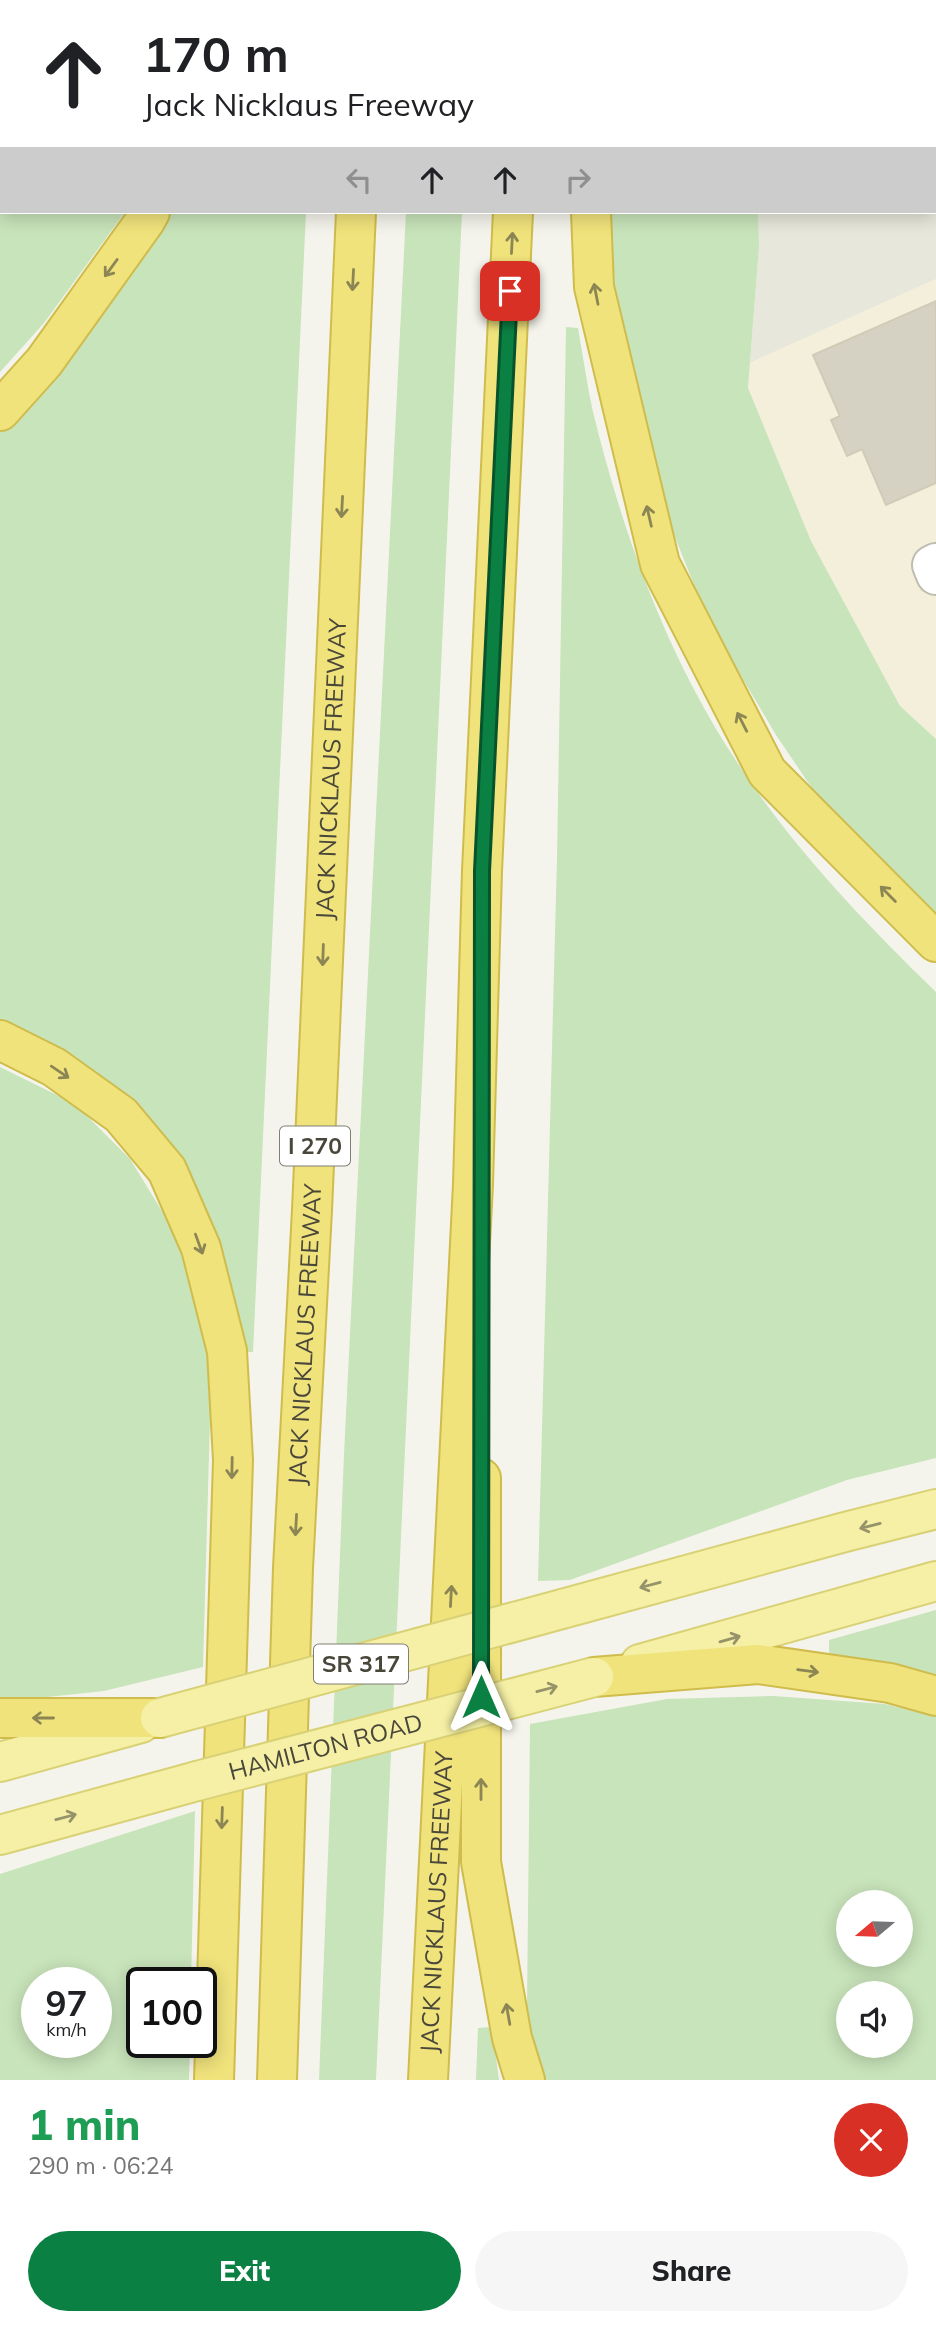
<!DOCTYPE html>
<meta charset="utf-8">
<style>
body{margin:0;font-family:Mulish,sans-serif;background:#f6f6f6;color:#202124;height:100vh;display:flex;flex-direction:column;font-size:26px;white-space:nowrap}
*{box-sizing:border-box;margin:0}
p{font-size:23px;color:#757577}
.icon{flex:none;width:38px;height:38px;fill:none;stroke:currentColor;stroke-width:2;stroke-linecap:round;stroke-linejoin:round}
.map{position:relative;height:2080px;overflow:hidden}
.panel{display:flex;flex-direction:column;background:#fff;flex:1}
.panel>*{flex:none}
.hud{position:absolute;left:0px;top:0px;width:936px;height:214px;box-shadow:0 4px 18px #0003;background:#fff;color:#202124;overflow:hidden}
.needle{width:46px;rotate:251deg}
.fabs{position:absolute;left:836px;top:1890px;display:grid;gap:14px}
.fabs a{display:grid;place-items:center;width:77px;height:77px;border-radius:50%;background:#fff;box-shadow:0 4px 18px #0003;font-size:35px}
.speed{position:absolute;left:21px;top:1967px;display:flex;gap:14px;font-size:35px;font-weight:700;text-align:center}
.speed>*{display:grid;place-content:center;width:91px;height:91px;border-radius:50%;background:#fff;box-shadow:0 4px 18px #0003;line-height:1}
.speed small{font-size:18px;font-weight:400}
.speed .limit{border:4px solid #111;border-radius:10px;background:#fff;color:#111}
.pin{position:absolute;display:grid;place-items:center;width:60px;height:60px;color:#fff;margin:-30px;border-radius:14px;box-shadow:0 4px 10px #0006}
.me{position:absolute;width:77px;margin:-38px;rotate:0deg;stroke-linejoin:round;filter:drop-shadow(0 0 5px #0008)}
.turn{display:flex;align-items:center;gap:24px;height:147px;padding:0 28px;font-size:32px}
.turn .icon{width:91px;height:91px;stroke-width:2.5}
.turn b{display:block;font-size:49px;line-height:60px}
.lanes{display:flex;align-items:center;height:66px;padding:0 28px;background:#0003;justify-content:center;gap:35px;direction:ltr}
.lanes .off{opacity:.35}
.round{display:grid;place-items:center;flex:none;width:74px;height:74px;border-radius:37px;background:#f6f6f6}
.summary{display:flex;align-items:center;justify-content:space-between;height:119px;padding:0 28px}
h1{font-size:42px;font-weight:800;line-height:52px;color:#1e9e55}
.button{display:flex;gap:14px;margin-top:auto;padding:14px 28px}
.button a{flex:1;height:80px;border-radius:42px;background:#0b8043;color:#fff;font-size:28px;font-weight:800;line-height:80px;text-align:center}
.button a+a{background:#f6f6f6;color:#202124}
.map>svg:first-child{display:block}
.residential{fill:#e8e7db}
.commercial{fill:#f4efda}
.green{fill:#c8e4ba;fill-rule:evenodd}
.building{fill:#d5d2c3;stroke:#cfcbb7;stroke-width:2}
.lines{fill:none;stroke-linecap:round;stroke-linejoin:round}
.minor-casing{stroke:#bfbdb0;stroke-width:42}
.major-casing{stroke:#d9d176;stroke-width:42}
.highway-casing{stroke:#cfbc4c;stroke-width:42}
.minor{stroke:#fff;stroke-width:38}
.major{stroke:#f5f0a5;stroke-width:38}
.highway{stroke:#f0e37c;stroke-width:38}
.major-bridge-casing{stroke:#d9d176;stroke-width:42;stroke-linecap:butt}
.major-bridge{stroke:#f5f0a5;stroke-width:38}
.oneway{stroke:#8c8554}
.oneway2{stroke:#96926a}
.route-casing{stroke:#07532c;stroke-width:18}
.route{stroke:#0b8043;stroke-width:12}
.labels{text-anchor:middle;stroke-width:5;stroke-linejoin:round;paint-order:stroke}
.shield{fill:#fff;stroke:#807e75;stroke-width:2}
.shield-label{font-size:23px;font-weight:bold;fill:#49463a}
.street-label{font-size:24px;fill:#49463a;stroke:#fff}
</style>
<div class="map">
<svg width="936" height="2080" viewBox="0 0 936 2080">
<rect width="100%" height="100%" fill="#f5f4ec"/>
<path class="residential" d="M749 0H936V279L750 363 759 246 758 212H934V2H749Z"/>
<path class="commercial" d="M936 279V739L900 706 811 541 748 388 750 363Z"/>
<g class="green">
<path d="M2 29V212H125L44 323 0 372V33Z"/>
<path d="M163 212H306L253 1352H240L189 1189 0 1028V428Z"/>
<path d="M406 212H462L376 2080H319L344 1454Z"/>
<path d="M610 212H758L759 246 748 388 811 541 900 706 936 739V929L824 806 776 735 708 620 665 512 635 416 615 287Z"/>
<path d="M566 327 578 328C583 356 587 385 593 412 623 534 666 654 735 759 791 846 862 920 936 992V1458L847 1480 570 1580 538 1581 557 858Z"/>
<path d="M0 1067 75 1104 130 1159 176 1234 201 1319 211 1384 203 1667 104 1691 0 1702Z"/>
<path d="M936 1610V1679L829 1653V1640Z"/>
<path d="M773 1696 885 1704 936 1717V2080H536L527 2007 530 1724 667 1699ZM849 1902H901V1955H849ZM849 1993H901V2046H849Z"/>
<path d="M195 1811 191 1983H142V2042H190L189 2080H0V1874ZM37 1983H96V2042H37Z"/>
<path d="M492 2027 499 2080H476L478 2028Z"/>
</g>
<path class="building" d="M936 301V483L886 505 862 449 847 456 831 420 840 416 813 355Z"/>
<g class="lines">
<defs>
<path id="minor" d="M936 563 932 565 936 575"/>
<g id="major">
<path d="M562 1609 845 1532 936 1509"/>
<path d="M640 1664 936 1581"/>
<path d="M0 1762 141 1723"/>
<path d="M0 1835 197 1781"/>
</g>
<g id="highway">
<path d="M241 2V0"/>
<path d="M367 2V0"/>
<path d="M526 2V0"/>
<path d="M588 2V0"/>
<path d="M591 212 594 287 660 564 767 772 936 942"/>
<path d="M0 411 44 362 145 221 150 212"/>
<path d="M0 1040 54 1067 121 1115 167 1170 201 1248 227 1351 233 1460 214 2080"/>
<path d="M481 1478V1862L512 2038 525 2080"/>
<path d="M594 1677 758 1664 890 1683 936 1696"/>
<path d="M0 1718H160"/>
<path id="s1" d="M277 2080 293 1568 312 1210 356 212"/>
<path id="s2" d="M428 2080 473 1184 482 871 513 212"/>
</g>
</defs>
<use href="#minor" class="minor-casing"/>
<use href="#major" class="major-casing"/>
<use href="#highway" class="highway-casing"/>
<use href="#minor" class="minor"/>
<use href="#major" class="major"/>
<use href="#highway" class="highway"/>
<defs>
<g id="major-bridge">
<path d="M160 1718 562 1609"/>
<path id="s3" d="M197 1781 594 1677"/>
</g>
</defs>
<use href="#major-bridge" class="major-bridge-casing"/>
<use href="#major-bridge" class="major-bridge"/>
</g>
<defs><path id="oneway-shaft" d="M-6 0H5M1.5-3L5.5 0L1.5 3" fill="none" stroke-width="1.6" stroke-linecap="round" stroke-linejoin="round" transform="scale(1.75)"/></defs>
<g class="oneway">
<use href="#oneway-shaft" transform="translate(512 243) rotate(-87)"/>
<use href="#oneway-shaft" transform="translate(111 268) rotate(126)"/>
<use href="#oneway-shaft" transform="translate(353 280) rotate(93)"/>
<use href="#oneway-shaft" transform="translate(596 294) rotate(-101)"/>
<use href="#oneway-shaft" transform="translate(342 507) rotate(93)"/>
<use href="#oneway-shaft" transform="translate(649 516) rotate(-103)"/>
<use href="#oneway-shaft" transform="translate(742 722) rotate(-117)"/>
<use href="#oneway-shaft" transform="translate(888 894) rotate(-135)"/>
<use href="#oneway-shaft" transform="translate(323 955) rotate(92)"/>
<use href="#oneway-shaft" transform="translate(60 1072) rotate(34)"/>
<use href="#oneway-shaft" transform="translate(199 1244) rotate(70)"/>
<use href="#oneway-shaft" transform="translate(232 1468) rotate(91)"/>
<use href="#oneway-shaft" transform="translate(296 1525) rotate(93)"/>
<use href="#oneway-shaft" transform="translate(451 1596) rotate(-87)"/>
<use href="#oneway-shaft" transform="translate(808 1671) rotate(8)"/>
<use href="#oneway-shaft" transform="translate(43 1718) rotate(180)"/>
<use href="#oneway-shaft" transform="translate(481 1789) rotate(-90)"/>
<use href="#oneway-shaft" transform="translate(222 1818) rotate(92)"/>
<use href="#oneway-shaft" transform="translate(508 2014) rotate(-100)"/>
</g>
<g class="oneway2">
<use href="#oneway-shaft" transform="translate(870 1526) rotate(166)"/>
<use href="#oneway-shaft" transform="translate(650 1585) rotate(165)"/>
<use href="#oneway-shaft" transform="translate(730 1639) rotate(-16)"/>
<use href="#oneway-shaft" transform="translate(547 1689) rotate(-15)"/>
<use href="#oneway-shaft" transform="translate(66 1817) rotate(-15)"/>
</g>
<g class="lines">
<defs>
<path id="route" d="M481 1697 482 871 510 291"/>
</defs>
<use href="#route" class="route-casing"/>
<use href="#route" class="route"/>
</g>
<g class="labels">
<g class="shield">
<rect x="280" y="1126.5" width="70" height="39" rx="5"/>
<rect x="314" y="1644.5" width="94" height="39" rx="5"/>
</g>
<g class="shield-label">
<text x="315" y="1154">I 270</text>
<text x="361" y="1672">SR 317</text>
</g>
<g class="street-label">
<text dy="8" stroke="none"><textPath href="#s1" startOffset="1312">JACK NICKLAUS FREEWAY</textPath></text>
<text dy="8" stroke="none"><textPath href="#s1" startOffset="746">JACK NICKLAUS FREEWAY</textPath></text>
<text dy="8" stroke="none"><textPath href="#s3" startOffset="133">HAMILTON ROAD</textPath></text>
<text dy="8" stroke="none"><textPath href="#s2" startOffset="178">JACK NICKLAUS FREEWAY</textPath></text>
</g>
</g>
</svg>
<div class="fabs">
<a><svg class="needle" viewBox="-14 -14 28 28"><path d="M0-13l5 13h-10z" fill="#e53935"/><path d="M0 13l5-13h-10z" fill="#757577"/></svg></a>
<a><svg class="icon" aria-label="sound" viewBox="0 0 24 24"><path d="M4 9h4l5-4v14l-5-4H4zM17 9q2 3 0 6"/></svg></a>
</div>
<div class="speed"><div>97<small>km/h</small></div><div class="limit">100</div></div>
<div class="pin" style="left:510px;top:291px;background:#d93025"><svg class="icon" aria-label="arrive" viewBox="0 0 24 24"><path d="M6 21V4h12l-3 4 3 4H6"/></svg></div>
<svg class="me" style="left:481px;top:1697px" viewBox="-20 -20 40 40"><path d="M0-17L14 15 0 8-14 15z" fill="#0b8043" stroke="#fff" stroke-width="4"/></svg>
<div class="hud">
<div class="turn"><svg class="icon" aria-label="ahead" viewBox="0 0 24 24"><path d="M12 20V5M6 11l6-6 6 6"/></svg><div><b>170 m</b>Jack Nicklaus Freeway</div></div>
<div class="lanes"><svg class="icon off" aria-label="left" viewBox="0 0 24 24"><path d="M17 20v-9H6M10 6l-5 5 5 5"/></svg><svg class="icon" aria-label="ahead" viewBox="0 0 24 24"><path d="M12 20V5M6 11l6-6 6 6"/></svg><svg class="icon" aria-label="ahead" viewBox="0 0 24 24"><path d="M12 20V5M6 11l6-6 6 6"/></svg><svg class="icon off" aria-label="right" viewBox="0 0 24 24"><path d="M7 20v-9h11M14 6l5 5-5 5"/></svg></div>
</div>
</div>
<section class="panel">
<div class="summary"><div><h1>1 min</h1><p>290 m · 06:24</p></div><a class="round" style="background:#d93025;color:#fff"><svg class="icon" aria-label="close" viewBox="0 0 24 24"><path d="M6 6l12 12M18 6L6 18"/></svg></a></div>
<div class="button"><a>Exit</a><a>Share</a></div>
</section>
